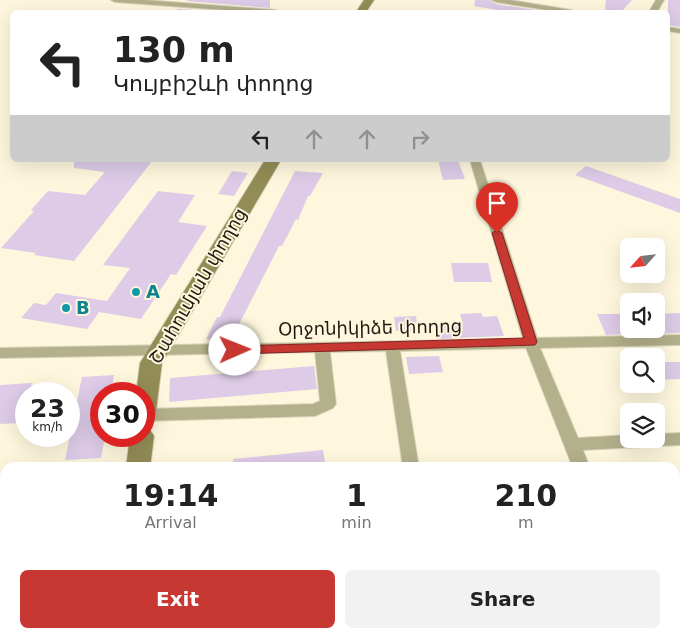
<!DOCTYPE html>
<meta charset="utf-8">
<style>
body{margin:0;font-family:"DejaVu Sans","Noto Sans Armenian",sans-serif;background:#f2f2f2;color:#222;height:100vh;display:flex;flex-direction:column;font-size:19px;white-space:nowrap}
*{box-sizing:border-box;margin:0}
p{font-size:16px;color:#767676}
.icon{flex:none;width:28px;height:28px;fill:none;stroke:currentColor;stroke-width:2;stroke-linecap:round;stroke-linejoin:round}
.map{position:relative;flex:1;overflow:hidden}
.sheet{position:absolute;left:0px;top:462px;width:680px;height:176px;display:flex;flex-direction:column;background:#fff;border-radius:15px 15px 0 0;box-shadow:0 5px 20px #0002}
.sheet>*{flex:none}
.hud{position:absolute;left:10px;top:10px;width:660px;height:152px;border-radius:8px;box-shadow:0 5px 20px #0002;background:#fff;color:#222;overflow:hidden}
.needle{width:32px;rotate:243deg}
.tools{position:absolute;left:620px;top:238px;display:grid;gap:10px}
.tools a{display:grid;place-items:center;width:45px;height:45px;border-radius:8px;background:#fff;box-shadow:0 5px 20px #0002;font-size:25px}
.speed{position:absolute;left:15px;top:382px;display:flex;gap:10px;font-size:25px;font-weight:700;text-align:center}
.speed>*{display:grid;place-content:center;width:65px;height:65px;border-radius:50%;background:#fff;box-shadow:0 5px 20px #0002;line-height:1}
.speed small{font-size:12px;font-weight:400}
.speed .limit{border:8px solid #d22;background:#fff;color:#111}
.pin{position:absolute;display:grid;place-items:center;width:42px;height:42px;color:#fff;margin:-51px -21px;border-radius:50% 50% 50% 0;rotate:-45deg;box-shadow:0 0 5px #0007}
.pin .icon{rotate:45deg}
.me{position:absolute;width:55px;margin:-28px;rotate:89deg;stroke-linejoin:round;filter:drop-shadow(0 0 4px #0008)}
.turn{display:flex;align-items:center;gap:18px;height:105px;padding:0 20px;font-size:22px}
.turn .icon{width:65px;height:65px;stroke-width:2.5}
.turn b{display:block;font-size:35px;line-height:42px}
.lanes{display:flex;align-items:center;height:48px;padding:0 20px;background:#0003;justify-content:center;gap:25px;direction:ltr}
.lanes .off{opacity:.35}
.eta{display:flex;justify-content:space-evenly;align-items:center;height:85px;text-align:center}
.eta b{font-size:30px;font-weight:800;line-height:35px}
.cta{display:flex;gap:10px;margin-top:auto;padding:10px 20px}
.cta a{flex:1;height:58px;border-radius:8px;background:#c73833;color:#fff;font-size:20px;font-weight:800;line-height:58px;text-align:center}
.cta a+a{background:#f2f2f2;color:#222}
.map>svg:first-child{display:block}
.building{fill:#ddcbe7}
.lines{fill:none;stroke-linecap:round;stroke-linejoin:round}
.minor-casing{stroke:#dad4bc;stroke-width:2}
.secondary-casing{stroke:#dad4bc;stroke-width:2}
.minor{fill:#b3b08c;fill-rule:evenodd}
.secondary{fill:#928d56;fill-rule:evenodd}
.route{fill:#c73833;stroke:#812421}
.culture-dot{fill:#0f9aa8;stroke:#fef7dd;stroke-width:2}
.labels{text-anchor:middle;stroke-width:4;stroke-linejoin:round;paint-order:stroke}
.street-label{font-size:18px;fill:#1f1c11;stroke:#fef7dd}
.culture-label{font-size:18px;font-weight:bold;fill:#0d838f;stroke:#fef7dd;text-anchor:start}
</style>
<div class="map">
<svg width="680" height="638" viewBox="0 0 680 638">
<rect width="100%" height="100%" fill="#fef7dd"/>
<g class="building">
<path d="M188 0H270V8L186 1Z"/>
<path d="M475 0H490L496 4 542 11 509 12 474 6Z"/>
<path d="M606 0H632L621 12H605Z"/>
<path d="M668 0H680V27L668 25Z"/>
<path d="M178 9 233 12H174Z"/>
<path d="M74 160H153L74 261 34 255 36 253 1 248 34 211 31 210 48 191 85 195 105 172 74 168Z"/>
<path d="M438 160H458L465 179 443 180Z"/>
<path d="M586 166 680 199V213L575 175Z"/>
<path d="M232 171 248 173 234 196 218 194Z"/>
<path d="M295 171 323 173 310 196H308L298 220 296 219 282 246H279L230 342 206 339 217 317H220Z"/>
<path d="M158 191 195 195 178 222 207 226 176 275 171 274 141 319 99 312 87 329 21 318 34 303 46 305 56 293 107 301 130 268 103 265Z"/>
<path d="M451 263H488L492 282H454Z"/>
<path d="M481 313 483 317 497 316 504 336 437 339 434 326 463 325 460 314Z"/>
<path d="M680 313V333L656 334V314Z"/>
<path d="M597 314H629V334L606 335Z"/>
<path d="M416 316 418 331H396L394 317Z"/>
<path d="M439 356 443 372 409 374 406 357Z"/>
<path d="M656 362H680V379L656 380Z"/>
<path d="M314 366 317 389 169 402 170 378Z"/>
<path d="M114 375 111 394H101V436H105L101 458 65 460 82 377Z"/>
<path d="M32 383 29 394H26V402L21 423 0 424V385Z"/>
<path d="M323 450 326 468H234L233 459Z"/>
</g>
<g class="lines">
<defs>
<g id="minor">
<path d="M111 0H145L276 10 280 12H252L115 2Z"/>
<path d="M492 0H510L571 10 575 12H560L496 2Z"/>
<path d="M656 0H664L657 12H649Z"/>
<path d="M668 27 680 29V33L668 31Z"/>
<path d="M470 160H480L537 338 680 335V345L540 348 578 438 629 435V439H656V434L680 433V445L583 450 590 468H573L526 348 400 351 419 468H403L386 351 330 352 336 404 333 408 315 416 144 421V409L313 404 320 401 315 352 0 358V348L523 339Z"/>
<path d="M426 634H446L447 638H427Z"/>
<path d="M632 634H652L653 638H633Z"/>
</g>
<g id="secondary">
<path d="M364 0H374L366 12H356Z"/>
<path d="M265 160H281L162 363 155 419 152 425 144 427V394H136L140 363Z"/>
<path d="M144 428 150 430 154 436 150 468H126L130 436H144Z"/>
<path d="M106 634H134V638H104Z"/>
</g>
</defs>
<use href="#minor" class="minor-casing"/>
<use href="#secondary" class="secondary-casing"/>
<use href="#minor" class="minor"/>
<use href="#secondary" class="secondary"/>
</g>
<path class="route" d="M497 230 502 233 537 342 535 345 235 354 229 350 235 346 524 338 492 233Z"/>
<g class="culture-dot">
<circle cx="136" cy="292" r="5"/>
<circle cx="66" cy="308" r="5"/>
</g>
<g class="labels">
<g class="street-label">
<text transform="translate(198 286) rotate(-60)" y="6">Շահումյան փողոց</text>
<text transform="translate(370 328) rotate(-1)" y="6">Օրջոնիկիձե փողոց</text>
</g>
<g class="culture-label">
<text x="146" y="298">A</text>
<text x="76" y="314">B</text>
</g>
</g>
</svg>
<div class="tools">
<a><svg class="needle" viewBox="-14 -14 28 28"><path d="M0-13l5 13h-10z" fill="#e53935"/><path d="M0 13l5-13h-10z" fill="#767676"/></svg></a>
<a><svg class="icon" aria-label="sound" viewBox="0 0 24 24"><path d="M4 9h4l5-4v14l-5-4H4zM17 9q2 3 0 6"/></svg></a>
<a><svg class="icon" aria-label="search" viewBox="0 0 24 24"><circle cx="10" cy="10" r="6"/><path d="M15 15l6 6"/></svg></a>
<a><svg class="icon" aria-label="layers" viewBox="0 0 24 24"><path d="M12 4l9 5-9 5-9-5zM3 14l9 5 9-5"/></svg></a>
</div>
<div class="speed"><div>23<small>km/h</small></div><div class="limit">30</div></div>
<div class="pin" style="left:497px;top:233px;background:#d93025"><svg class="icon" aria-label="arrive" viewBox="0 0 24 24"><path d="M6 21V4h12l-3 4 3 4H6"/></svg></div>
<svg class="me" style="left:235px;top:350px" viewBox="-20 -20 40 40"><circle r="19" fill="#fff"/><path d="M0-13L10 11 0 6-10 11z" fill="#c73833"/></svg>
<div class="hud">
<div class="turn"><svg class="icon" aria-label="left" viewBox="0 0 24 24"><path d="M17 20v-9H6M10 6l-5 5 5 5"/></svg><div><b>130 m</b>Կույբիշևի փողոց</div></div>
<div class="lanes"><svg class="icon" aria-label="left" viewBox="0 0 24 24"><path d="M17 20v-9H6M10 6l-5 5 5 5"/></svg><svg class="icon off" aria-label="ahead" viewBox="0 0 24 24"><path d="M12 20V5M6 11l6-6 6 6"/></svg><svg class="icon off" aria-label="ahead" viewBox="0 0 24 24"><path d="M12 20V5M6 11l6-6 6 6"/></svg><svg class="icon off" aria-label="right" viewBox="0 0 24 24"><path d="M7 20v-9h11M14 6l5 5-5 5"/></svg></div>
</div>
<section class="sheet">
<div class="eta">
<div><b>19:14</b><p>Arrival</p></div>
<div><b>1</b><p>min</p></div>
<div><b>210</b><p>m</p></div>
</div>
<div class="cta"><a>Exit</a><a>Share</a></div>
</section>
</div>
